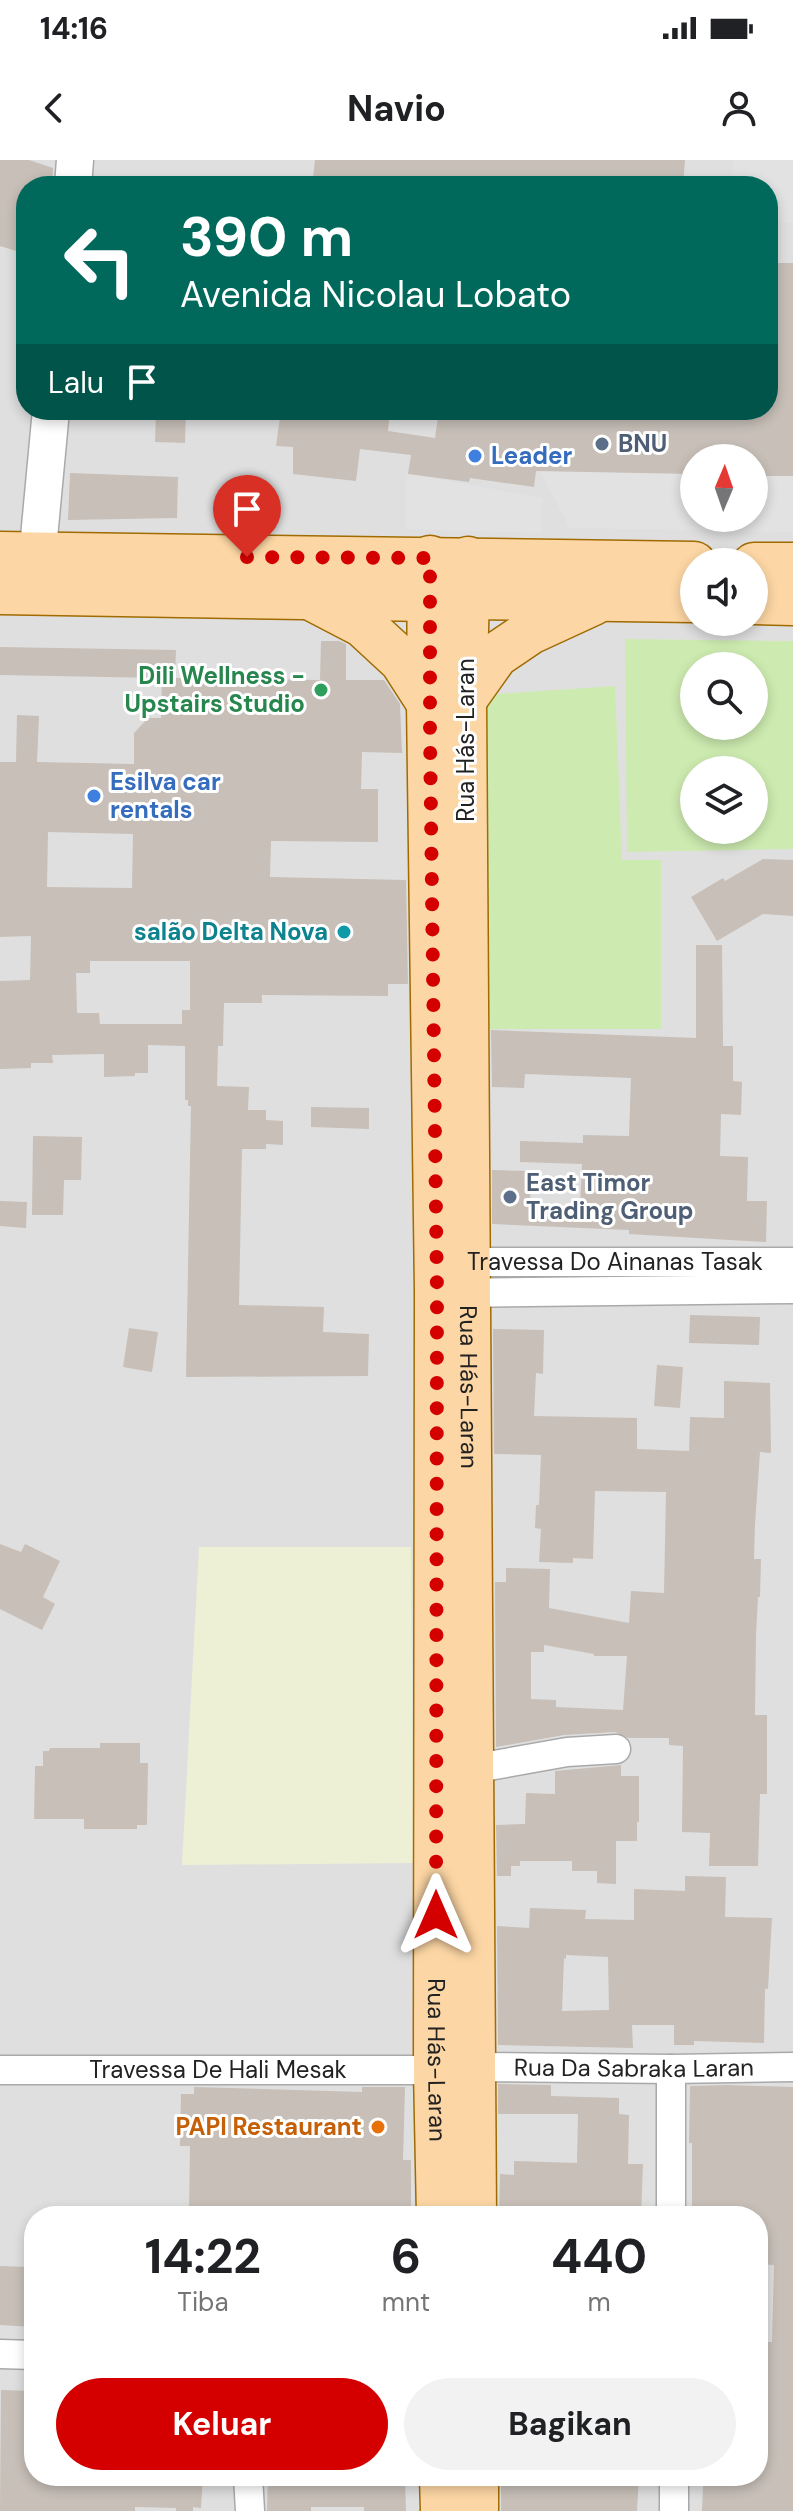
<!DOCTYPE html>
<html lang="id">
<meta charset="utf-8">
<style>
body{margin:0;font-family:"DM Sans",sans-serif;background:#f2f2f2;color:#202124;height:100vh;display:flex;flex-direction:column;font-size:30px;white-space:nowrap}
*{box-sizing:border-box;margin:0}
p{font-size:26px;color:#757577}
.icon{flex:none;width:44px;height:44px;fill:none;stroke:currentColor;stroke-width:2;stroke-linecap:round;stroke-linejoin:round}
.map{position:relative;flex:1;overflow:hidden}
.sheet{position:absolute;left:24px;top:2046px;width:744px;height:280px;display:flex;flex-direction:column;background:#fff;border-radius:32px;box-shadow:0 4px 12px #0003}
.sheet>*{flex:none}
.hud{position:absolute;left:16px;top:16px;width:762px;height:244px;border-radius:32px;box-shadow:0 4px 12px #0003;background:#00695c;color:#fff;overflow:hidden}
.needle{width:52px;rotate:2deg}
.fabs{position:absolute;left:680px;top:284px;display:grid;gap:16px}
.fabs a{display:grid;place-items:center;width:88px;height:88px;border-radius:50%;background:#fff;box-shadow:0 4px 12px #0003;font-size:40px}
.pin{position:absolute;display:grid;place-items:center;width:68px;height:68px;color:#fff;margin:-82px -34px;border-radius:50% 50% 50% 0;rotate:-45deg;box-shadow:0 0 8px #0007}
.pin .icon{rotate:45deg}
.me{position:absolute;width:88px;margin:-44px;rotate:0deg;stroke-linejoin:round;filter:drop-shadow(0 0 6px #0008)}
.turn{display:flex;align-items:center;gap:28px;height:168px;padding:0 32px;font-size:36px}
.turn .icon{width:104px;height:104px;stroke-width:2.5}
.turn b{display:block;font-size:56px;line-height:68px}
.then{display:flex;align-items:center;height:76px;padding:0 32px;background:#0003;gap:16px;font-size:30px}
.eta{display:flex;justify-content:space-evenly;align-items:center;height:136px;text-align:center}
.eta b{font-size:48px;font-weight:700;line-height:56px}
.action{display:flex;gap:16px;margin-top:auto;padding:16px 32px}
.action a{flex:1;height:92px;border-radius:48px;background:#d40000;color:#fff;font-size:32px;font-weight:700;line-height:92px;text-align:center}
.action a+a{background:#f2f2f2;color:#202124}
.status{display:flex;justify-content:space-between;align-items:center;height:56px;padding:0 40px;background:#fff;direction:ltr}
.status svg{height:22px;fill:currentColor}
header{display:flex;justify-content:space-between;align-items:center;height:104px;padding:0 32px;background:#fff;font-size:36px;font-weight:700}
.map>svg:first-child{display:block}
.residential{fill:#e0dfdf;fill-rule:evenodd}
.farmland{fill:#eef0d5}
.grass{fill:#cdebb0;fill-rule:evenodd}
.parking{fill:#e2e2e2}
.building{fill:#c7bfb8;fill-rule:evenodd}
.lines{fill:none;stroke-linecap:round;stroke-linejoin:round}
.minor-casing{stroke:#a9a9a9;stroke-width:31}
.tertiary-casing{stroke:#a9a9a9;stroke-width:39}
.primary-casing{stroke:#a06b00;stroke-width:47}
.minor{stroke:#fff;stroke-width:28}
.tertiary{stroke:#fff;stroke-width:36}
.primary{stroke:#fcd6a4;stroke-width:44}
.route{stroke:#d40000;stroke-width:14;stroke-dasharray:0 25.2}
.service-dot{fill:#5c6f8a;stroke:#fff;stroke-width:3}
.shop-dot{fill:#3f7fe0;stroke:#fff;stroke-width:3}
.leisure-dot{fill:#2e9e5b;stroke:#fff;stroke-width:3}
.culture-dot{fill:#0f9aa8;stroke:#fff;stroke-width:3}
.food-dot{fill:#e8710a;stroke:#fff;stroke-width:3}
.labels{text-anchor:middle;stroke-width:6;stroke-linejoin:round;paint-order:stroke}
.service-label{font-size:24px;font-weight:bold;fill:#4e5e75;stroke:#fff;text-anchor:start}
.shop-label{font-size:24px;font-weight:bold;fill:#366cbe;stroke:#fff;text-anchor:start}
.leisure-label{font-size:24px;font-weight:bold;fill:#27864d;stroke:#fff;text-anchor:end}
.street-label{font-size:24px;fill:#222;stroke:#fff}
.culture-label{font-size:24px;font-weight:bold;fill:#0d838f;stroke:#fff;text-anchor:end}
.food-label{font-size:24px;font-weight:bold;fill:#c56008;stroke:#fff;text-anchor:end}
</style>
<div class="status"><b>14:16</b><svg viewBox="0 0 49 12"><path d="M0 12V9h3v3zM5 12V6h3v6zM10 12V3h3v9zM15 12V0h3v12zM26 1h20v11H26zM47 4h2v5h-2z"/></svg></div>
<header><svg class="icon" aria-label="back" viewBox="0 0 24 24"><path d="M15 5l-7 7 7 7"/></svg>Navio<svg class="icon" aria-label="person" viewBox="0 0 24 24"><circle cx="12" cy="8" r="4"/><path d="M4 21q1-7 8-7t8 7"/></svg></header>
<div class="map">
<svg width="793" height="2351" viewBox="0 0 793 2351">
<rect width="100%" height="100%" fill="#f2efe9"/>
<path class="residential" d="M0 0H793V2351H0ZM26 26H768V250H26ZM694 298H754V358H694ZM694 402H754V462H694ZM694 506H754V566H694ZM694 610H754V670H694ZM34 2056H758V2316H34Z"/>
<path class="farmland" d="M199 1387H411L414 1703 182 1705Z"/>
<g class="grass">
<path d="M625 479 793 481V689L627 692ZM694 506H754V566H694ZM694 610H754V670H694Z"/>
<path d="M615 526 622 700H661V869H478L481 535Z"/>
</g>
<g class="parking">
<path d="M734 0H793V63L768 60V26H730Z"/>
<path d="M540 311 694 314V358H754V316H793V372L570 368Z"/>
<path d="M406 313 542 338V373L406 369Z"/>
</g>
<g class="building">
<path d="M0 0H29L53 8 52 26H26V94L0 86Z"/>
<path d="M315 0H685L683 26H312Z"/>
<path d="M768 103H793V316H754V298H694V314L536 311 534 327 470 318 469 322 408 314 411 295 360 289 356 321 293 314V287L276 286 281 250H390L388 271 435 278 439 250H768Z"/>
<path d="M156 250H186L185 283 155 282Z"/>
<path d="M70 313 178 317 177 358 68 360Z"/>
<path d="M321 481H339L346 484V520H384L400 544 402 593 362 592 361 629H378V682L271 681 270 717 406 720 408 824H388V836L262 835V843H224L223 886H218L217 926 249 927 248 950H266V960L283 961V985L266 984V989H242L239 1145 324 1147 323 1172 369 1174 368 1216 186 1217 191 946H188V940H185V886L148 885V913H135V916L104 917V894L52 895 53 903H31V908L0 909V821L30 820 31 776 0 777V602H16L17 555 39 556 37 602 134 604V573L148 558H161L162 518 0 515V487L176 490 175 518 320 520ZM48 672 133 674 132 728 47 727ZM90 801H190V850H182V864H100L99 853H77L76 813H90Z"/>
<path d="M763 699 793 700V756L763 754 717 781 691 737 723 718 725 721Z"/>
<path d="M696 785H722L723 886H733V921L742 922 741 955 721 954 720 996 748 997 747 1041H767L766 1082 629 1074V1070L492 1064V1010L531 1011 530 1046 580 1048 582 1004 520 1002V981L583 983V975L629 976 631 918 525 914 524 928 492 927 491 870 696 878Z"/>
<path d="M311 947 369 948V969L311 967Z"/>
<path d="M33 976 82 977 81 1020H64L63 1055H32Z"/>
<path d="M0 1041 27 1042 26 1068 0 1066Z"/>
<path d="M690 1155 760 1157 759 1185 689 1183Z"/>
<path d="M129 1168 158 1172 152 1212 123 1207Z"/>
<path d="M493 1169 544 1170 543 1214 536 1213 534 1256 637 1258V1289L689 1291 690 1257 724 1258V1221L770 1223 771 1293 760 1292 755 1364 754 1399H761L760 1437H758L756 1475 755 1555H767V1634H760L758 1706H709L710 1673 682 1672 683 1586 669 1585V1578H628L615 1572 564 1575 496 1587 495 1422H506V1408L550 1409 549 1448 629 1463 631 1431 664 1433 666 1332 595 1331 593 1399 573 1398V1403L539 1402 541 1369 535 1368 536 1345H539L541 1295 494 1294ZM544 1485 594 1494V1496H627L623 1550 556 1547V1540L531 1539V1492H544Z"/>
<path d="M657 1205 683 1207 680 1248 654 1246Z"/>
<path d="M0 1384 21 1392 25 1384 60 1401 43 1437 55 1444 42 1470 0 1449Z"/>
<path d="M100 1583H140V1603H148L147 1665H137V1669H84V1659H34L35 1606H43V1591H49L50 1588H100Z"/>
<path d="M621 1605V1616H639V1662H637V1681H616V1724L597 1723V1711H572V1701H520V1706H511V1716H497L496 1665 525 1664 526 1633 555 1634V1611Z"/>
<path d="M685 1716 726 1717 725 1757 772 1758 768 1829H765L764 1883 694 1881V1885H674V1865H632L633 1888 498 1885 497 1766 529 1768 530 1748 586 1750 585 1759 634 1760V1729L685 1731ZM566 1795 608 1797 609 1850 562 1851 564 1798 566 1799Z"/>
<path d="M498 1924 551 1925V1936L619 1938V1954L629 1955 628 2004H643L641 2056H499L500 2014 514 2015V2001L577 2003 578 1954H498Z"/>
<path d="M726 1925 793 1927V2351H702L703 2326H710V2316H758L759 2260H762L765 2182H772L774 2105 758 2104 760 2056H692V1983H689L690 1926Z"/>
<path d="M194 1927 362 1932V1927H405L403 2000H411V2056H286V2048L238 2047V2052L189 2051 190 1986H180L181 1934H194Z"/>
<path d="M0 2106 29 2107 28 2124H34V2167L0 2165Z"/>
<path d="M1 2230 34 2231V2316H203L201 2348 193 2347V2351H176V2348L135 2347V2351H0Z"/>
<path d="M268 2316 405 2317 406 2351H364V2347H311V2351H267Z"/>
<path d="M501 2316H639L637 2351H501Z"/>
</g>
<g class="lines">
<defs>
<g id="minor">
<path id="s1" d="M453 1102H793"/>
<path d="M454 1133 793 1129"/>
<path d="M472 1609 567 1592 616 1589"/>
<path d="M671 1909V2056"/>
<path id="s2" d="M0 1910H436L474 1907 671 1909 793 1907"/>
<path d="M0 2194 34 2195"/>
<path d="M248 2316 250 2351"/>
<path d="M674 2316V2351"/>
</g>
<g id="tertiary">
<path d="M73 26 75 0"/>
<path d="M35 420 51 250"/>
</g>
<g id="primary">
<path d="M0 394 694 404"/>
<path id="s3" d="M430 398 429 543 437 1133 436 1910 439 2056"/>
<path id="s4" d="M468 399 464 540 474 2056"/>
<path d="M754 405H793"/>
<path d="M0 432 431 439 468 437 694 440"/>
<path d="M315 440 363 465 402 501 429 543"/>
<path d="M754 442 793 443"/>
<path d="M464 540 496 495 530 472 593 443"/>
<path d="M442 2316 443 2351"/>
<path d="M476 2316V2351"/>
</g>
</defs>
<use href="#minor" class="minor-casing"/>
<use href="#tertiary" class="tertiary-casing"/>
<use href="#primary" class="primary-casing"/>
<use href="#minor" class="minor"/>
<use href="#tertiary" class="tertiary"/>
<use href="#primary" class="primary"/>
</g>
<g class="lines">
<path class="route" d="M247 397 430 398V575L437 1133 436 1755"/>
</g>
<g class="service-dot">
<circle cx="602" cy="284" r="8"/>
<circle cx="510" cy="1037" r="8"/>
</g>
<g class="shop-dot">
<circle cx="475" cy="296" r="8"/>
<circle cx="94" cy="636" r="8"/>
</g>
<circle class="leisure-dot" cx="321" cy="530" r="8"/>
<circle class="culture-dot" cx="344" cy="772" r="8"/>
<circle class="food-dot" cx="378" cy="1967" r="8"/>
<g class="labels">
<g class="service-label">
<text x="618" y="292">BNU</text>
<text x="526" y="1031">East Timor<tspan x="526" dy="28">Trading Group</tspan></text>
</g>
<g class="shop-label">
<text x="491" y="304">Leader</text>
<text x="110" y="630">Esilva car<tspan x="110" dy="28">rentals</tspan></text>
</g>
<g class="leisure-label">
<text x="305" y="524">Dili Wellness -<tspan x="305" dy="28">Upstairs Studio</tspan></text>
</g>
<g class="street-label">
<text transform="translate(466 580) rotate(-90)" y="8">Rua Hás-Laran</text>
<text dy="8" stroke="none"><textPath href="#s1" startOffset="162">Travessa Do Ainanas Tasak</textPath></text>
<text dy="8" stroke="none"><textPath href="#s4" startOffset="828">Rua Hás-Laran</textPath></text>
<text dy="8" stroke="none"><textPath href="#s3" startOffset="1502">Rua Hás-Laran</textPath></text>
<text dy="8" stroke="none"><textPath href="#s2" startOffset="634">Rua Da Sabraka Laran</textPath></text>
<text dy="8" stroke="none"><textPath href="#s2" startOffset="218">Travessa De Hali Mesak</textPath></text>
</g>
<g class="culture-label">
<text x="328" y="780">salão Delta Nova</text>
</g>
<g class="food-label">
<text x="362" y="1975">PAPI Restaurant</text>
</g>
</g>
</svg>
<div class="fabs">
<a><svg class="needle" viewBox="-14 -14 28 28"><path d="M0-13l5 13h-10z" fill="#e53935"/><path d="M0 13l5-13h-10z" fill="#757577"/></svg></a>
<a><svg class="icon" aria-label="sound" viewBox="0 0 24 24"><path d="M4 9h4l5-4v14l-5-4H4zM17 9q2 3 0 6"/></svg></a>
<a><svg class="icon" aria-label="search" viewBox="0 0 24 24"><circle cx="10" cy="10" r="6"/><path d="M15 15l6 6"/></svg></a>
<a><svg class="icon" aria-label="layers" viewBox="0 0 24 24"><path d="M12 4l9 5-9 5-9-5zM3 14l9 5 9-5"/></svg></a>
</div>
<div class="pin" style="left:247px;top:397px;background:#d93025"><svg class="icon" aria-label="arrive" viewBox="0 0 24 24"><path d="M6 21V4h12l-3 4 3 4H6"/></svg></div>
<svg class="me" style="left:436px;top:1755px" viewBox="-20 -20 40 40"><path d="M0-17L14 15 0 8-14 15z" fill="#d40000" stroke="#fff" stroke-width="4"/></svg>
<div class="hud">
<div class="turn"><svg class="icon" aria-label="left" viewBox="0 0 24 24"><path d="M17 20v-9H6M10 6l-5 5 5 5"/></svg><div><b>390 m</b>Avenida Nicolau Lobato</div></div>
<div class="then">Lalu<svg class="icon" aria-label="arrive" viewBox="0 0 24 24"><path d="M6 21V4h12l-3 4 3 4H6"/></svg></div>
</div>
<section class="sheet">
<div class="eta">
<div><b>14:22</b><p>Tiba</p></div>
<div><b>6</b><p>mnt</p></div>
<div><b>440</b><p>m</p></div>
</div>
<div class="action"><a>Keluar</a><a>Bagikan</a></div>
</section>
</div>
